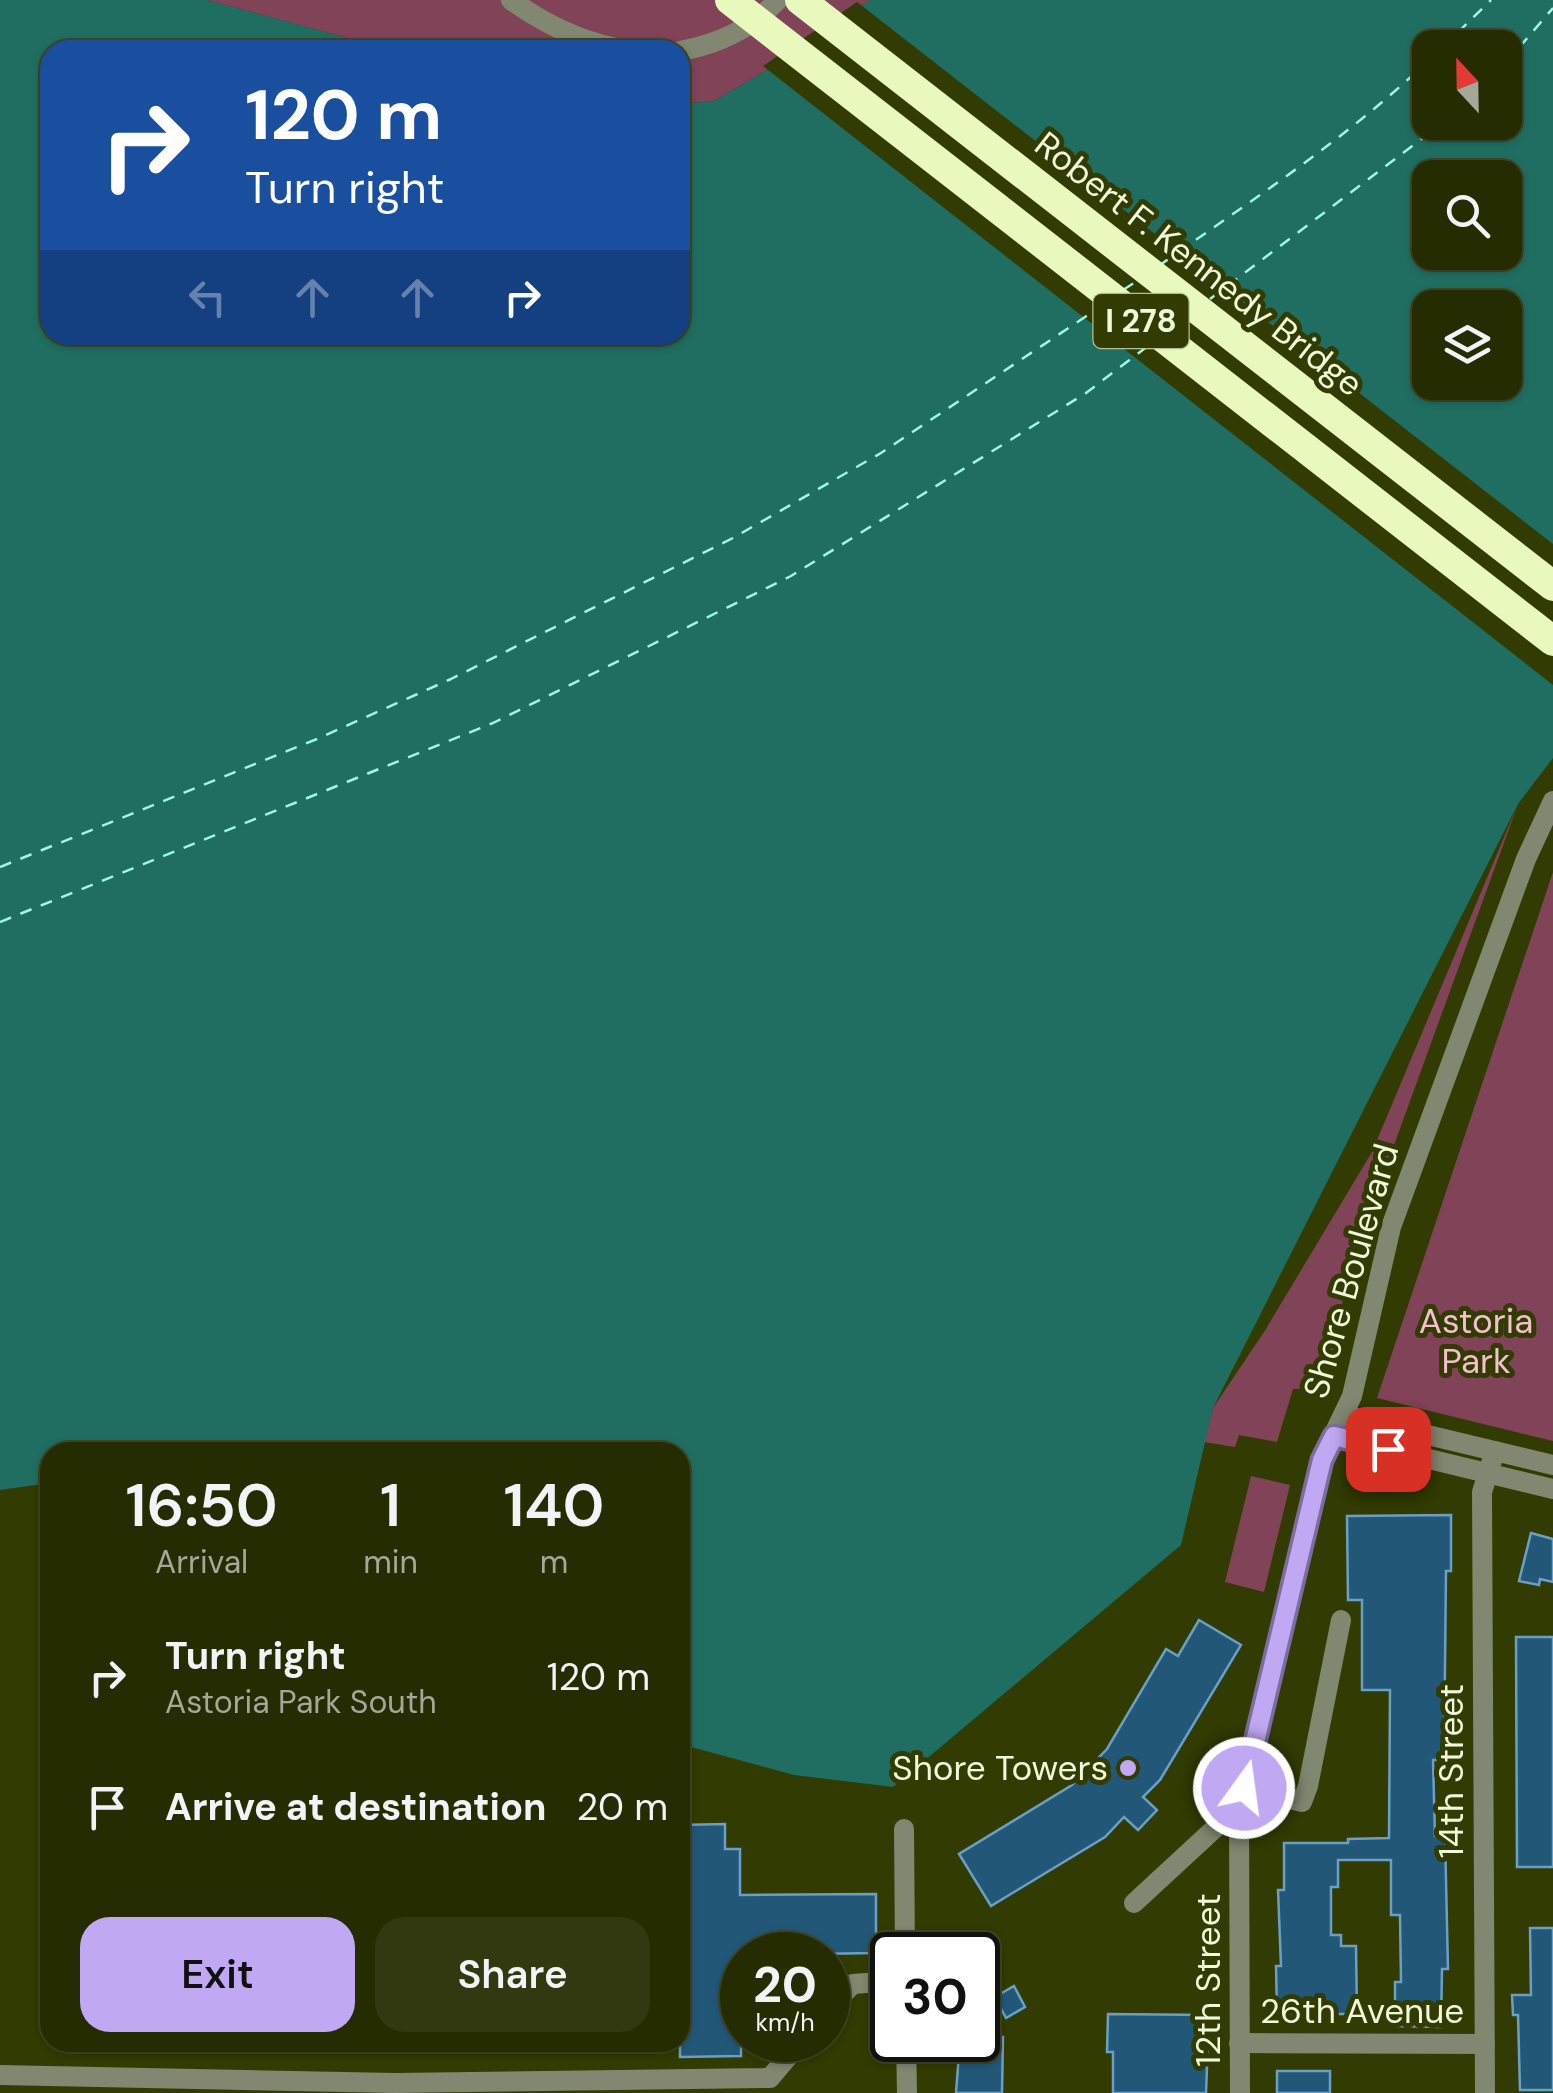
<!DOCTYPE html>
<style>
body{margin:0;font-family:"DM Sans",sans-serif;background:#323810;color:#f1f3f6;height:100vh;display:flex;flex-direction:column;font-size:38px;white-space:nowrap}
*{box-sizing:border-box;margin:0}
p{font-size:32px;color:#a4a799}
.icon{flex:none;width:55px;height:55px;fill:none;stroke:currentColor;stroke-width:2;stroke-linecap:round;stroke-linejoin:round}
.map{position:relative;flex:1;overflow:hidden}
.panel{position:absolute;left:40px;top:1442px;width:650px;height:610px;display:flex;flex-direction:column;background:#262c01;border-radius:30px;box-shadow:0 2px 8px #0004,0 0 0 2px #424823}
.panel>*{flex:none}
.top-card{position:absolute;left:40px;top:40px;width:650px;height:305px;border-radius:30px;box-shadow:0 2px 8px #0004,0 0 0 2px #424823;background:#1a4fa0;color:#fff;overflow:hidden}
.needle{width:65px;rotate:338deg}
.tools{position:absolute;left:1412px;top:30px;display:grid;gap:20px}
.tools a{display:grid;place-items:center;width:110px;height:110px;border-radius:20px;background:#262c01;box-shadow:0 2px 8px #0004,0 0 0 2px #424823;font-size:50px}
.speed{position:absolute;left:720px;top:1932px;display:flex;gap:20px;font-size:50px;font-weight:700;text-align:center}
.speed>*{display:grid;place-content:center;width:130px;height:130px;border-radius:50%;background:#262c01;box-shadow:0 2px 8px #0004,0 0 0 2px #424823;line-height:1}
.speed small{font-size:25px;font-weight:400}
.speed .limit{border:5px solid #111;border-radius:15px;background:#fff;color:#111}
.pin{position:absolute;display:grid;place-items:center;width:85px;height:85px;color:#fff;margin:-42px;border-radius:20px;box-shadow:0 5px 15px #0006}
.me{position:absolute;width:110px;margin:-55px;rotate:14deg;stroke-linejoin:round;filter:drop-shadow(0 0 8px #0008)}
.turn{display:flex;align-items:center;gap:35px;height:210px;padding:0 40px;font-size:45px}
.turn .icon{width:130px;height:130px;stroke-width:2.5}
.turn b{display:block;font-size:70px;line-height:85px}
.lanes{display:flex;align-items:center;height:95px;padding:0 40px;background:#0003;justify-content:center;gap:50px;direction:ltr}
.lanes .off{opacity:.35}
.eta{display:flex;justify-content:space-evenly;align-items:center;height:170px;text-align:center}
.eta b{font-size:60px;font-weight:600;line-height:70px}
.button{display:flex;gap:20px;margin-top:auto;padding:20px 40px}
.button a{flex:1;height:115px;border-radius:30px;background:#c1a8f3;color:#111;font-size:40px;font-weight:600;line-height:115px;text-align:center}
.button a+a{background:#323810;color:#f1f3f6}
ul{padding:0;list-style:none}
li{display:flex;align-items:center;gap:30px;height:130px;padding:0 40px}
li div{flex:1}
li b{display:block;font-size:38px}
li em{font-style:normal}
.map>svg:first-child{display:block}
.green{fill:#814358}
.water{fill:#206e61;fill-rule:evenodd}
.pier{fill:#323b01}
.lines{fill:none;stroke-linecap:round;stroke-linejoin:round}
.ferry{stroke:#99f9e5;stroke-width:2.5;stroke-dasharray:12 10;stroke-linecap:butt}
.building{fill:#235778;stroke:#6ba0c4;stroke-width:2.5}
.minor{stroke:#818770;stroke-width:20}
.highway{stroke:#e9f8bd;stroke-width:30}
.highway-bridge{stroke:#e9f8bd;stroke-width:30}
.route-casing{stroke:#7d6d9e;stroke-width:25}
.route{stroke:#c1a8f3;stroke-width:18}
.poi-dot{fill:#c1a8f3;stroke:#323b01;stroke-width:4}
.labels{text-anchor:middle;stroke-width:10;stroke-linejoin:round;paint-order:stroke}
.shield{fill:#323b01;stroke:#b7bf9a;stroke-width:2.5}
.shield-label{font-size:32px;font-weight:bold;fill:#f0f8db}
.street-label{font-size:35px;fill:#f0f8db;stroke:#323b01}
.park-label{font-size:35px;fill:#f4bfce;stroke:#323b01}
.poi-label{font-size:35px;fill:#f0f8db;stroke:#323b01;text-anchor:end}
</style>
<div class="map">
<svg width="1553" height="2093" viewBox="0 0 1553 2093">
<rect width="100%" height="100%" fill="#323b01"/>
<g class="green">
<path d="M207 0H870L767 70 714 101 680 104V50H392Z"/>
<path d="M1518 804 1365 1225 1344 1294 1326 1388 1293 1389 1277 1442 1239 1435 1235 1447 1204 1442 1213 1408 1264 1332 1372 1152Z"/>
<path d="M1553 872V1441L1377 1398Z"/>
<path d="M1251 1476 1290 1485 1264 1592 1225 1582Z"/>
</g>
<path class="water" d="M0 0H207L392 50H50V335H680V104L714 101 767 70 870 0H1553V758L1518 804 1213 1408 1181 1545 893 1787 794 1775 680 1744V1452H50V1483L0 1490ZM1430 48H1505V122H1430ZM1430 178H1505V252H1430ZM1430 308H1505V382H1430Z"/>
<path class="pier" d="M857 2 1553 544V685L763 66Z"/>
<g class="lines">
<g class="ferry">
<path d="M1442 48 1491 0"/>
<path d="M1505 64 1553 8"/>
<path d="M1160 265C1252 200 1349 137 1430 59"/>
<path d="M1123 290 1137 281"/>
<path d="M1210 299 1444 122"/>
<path d="M0 867 317 739 451 679 733 538 881 453 1100 307"/>
<path d="M0 922 493 723 791 576 1086 393 1148 346"/>
</g>
</g>
<g class="building">
<path d="M1451 1515V1571H1446L1444 1760H1433L1435 1836H1445L1448 1969H1442L1441 2027 1395 2026V1982H1401L1400 1915H1391V1860H1338V1887H1331V1935H1341V1946H1356L1357 2014H1277L1276 1966H1281L1278 1890H1284V1843H1348V1839L1389 1838 1390 1690H1362V1600H1348L1347 1516Z"/>
<path d="M1531 1533 1553 1539V1582L1540 1579 1539 1585 1519 1581Z"/>
<path d="M1199 1620 1241 1645 1160 1780 1143 1797 1157 1810 1138 1830 1124 1817 1105 1837 991 1906 959 1854 1072 1785 1107 1749 1166 1649 1178 1656Z"/>
<path d="M1516 1637H1553V1867H1517Z"/>
<path d="M725 1824V1849H740V1895L876 1894V1953L741 1955V2056L680 2057V1825Z"/>
<path d="M1530 1928H1553V2090H1520L1518 2015H1513L1512 1995H1531Z"/>
<path d="M1014 1986 1025 2007 1006 2018 995 1997Z"/>
<path d="M1108 2014 1209 2015 1206 2093H1113V2052H1107Z"/>
<path d="M978 2037H1003L1002 2093H956L960 2040H978Z"/>
<rect x="1277" y="2071" width="53" height="22"/>
</g>
<g class="lines">
<g class="minor">
<path d="M511 0C546 25 585 44 628 50"/>
<path d="M680 51C719 44 751 29 778 0"/>
<path d="M1344 1415 1553 1465"/>
<path d="M1334 1436 1553 1489"/>
<path d="M1244 1788 1302 1802 1308 1786 1341 1620"/>
<path d="M1239 1806 1240 2093"/>
<path d="M904 1829 905 1955"/>
<path d="M1134 1903 1239 1806 1322 1459 1352 1396 1391 1227 1526 859 1553 801"/>
<path d="M828 2009 853 1984 892 1981"/>
<path d="M906 2040 907 2093"/>
<path d="M1239 2043 1485 2044"/>
<path d="M0 2075 395 2083 770 2078 802 2040"/>
<path d="M1485 2093 1482 1492 1495 1451"/>
</g>
<path class="highway" d="M800 0 1553 586"/>
<path class="highway-bridge" d="M730 0 1553 641"/>
</g>
<g class="lines">
<defs>
<path id="route" d="M1244 1788 1322 1460 1334 1436 1388 1449"/>
</defs>
<use href="#route" class="route-casing"/>
<use href="#route" class="route"/>
</g>
<circle class="poi-dot" cx="1128" cy="1768" r="10"/>
<g class="labels">
<rect class="shield" x="1093.5" y="294" width="95" height="54" rx="8"/>
<g class="shield-label">
<text x="1141" y="332">I 278</text>
</g>
<g class="street-label">
<text transform="translate(1199 264) rotate(38)" y="12">Robert F. Kennedy Bridge</text>
<text transform="translate(1351 1271) rotate(-74)" y="12">Shore Boulevard</text>
<text transform="translate(1451 1771) rotate(-90)" y="12">14th Street</text>
<text transform="translate(1208 1980) rotate(-90)" y="12">12th Street</text>
<text x="1362" y="2023">26th Avenue</text>
</g>
<g class="park-label">
<text x="1476" y="1333">Astoria<tspan x="1476" dy="40">Park</tspan></text>
</g>
<g class="poi-label">
<text x="1108" y="1780">Shore Towers</text>
</g>
</g>
</svg>
<div class="tools">
<a><svg class="needle" viewBox="-14 -14 28 28"><path d="M0-13l5 13h-10z" fill="#e53935"/><path d="M0 13l5-13h-10z" fill="#a4a799"/></svg></a>
<a><svg class="icon" aria-label="search" viewBox="0 0 24 24"><circle cx="10" cy="10" r="6"/><path d="M15 15l6 6"/></svg></a>
<a><svg class="icon" aria-label="layers" viewBox="0 0 24 24"><path d="M12 4l9 5-9 5-9-5zM3 14l9 5 9-5"/></svg></a>
</div>
<div class="speed"><div>20<small>km/h</small></div><div class="limit">30</div></div>
<div class="pin" style="left:1388px;top:1449px;background:#d93025"><svg class="icon" aria-label="arrive" viewBox="0 0 24 24"><path d="M6 21V4h12l-3 4 3 4H6"/></svg></div>
<svg class="me" style="left:1244px;top:1788px" viewBox="-20 -20 40 40"><circle r="17" fill="#c1a8f3" stroke="#fff" stroke-width="3"/><path d="M0-11L8 9 0 5-8 9z" fill="#fff"/></svg>
<div class="top-card">
<div class="turn"><svg class="icon" aria-label="right" viewBox="0 0 24 24"><path d="M7 20v-9h11M14 6l5 5-5 5"/></svg><div><b>120 m</b>Turn right</div></div>
<div class="lanes"><svg class="icon off" aria-label="left" viewBox="0 0 24 24"><path d="M17 20v-9H6M10 6l-5 5 5 5"/></svg><svg class="icon off" aria-label="ahead" viewBox="0 0 24 24"><path d="M12 20V5M6 11l6-6 6 6"/></svg><svg class="icon off" aria-label="ahead" viewBox="0 0 24 24"><path d="M12 20V5M6 11l6-6 6 6"/></svg><svg class="icon" aria-label="right" viewBox="0 0 24 24"><path d="M7 20v-9h11M14 6l5 5-5 5"/></svg></div>
</div>
<section class="panel">
<div class="eta">
<div><b>16:50</b><p>Arrival</p></div>
<div><b>1</b><p>min</p></div>
<div><b>140</b><p>m</p></div>
</div>
<ul>
<li><svg class="icon" aria-label="right" viewBox="0 0 24 24"><path d="M7 20v-9h11M14 6l5 5-5 5"/></svg><div><b>Turn right</b><p>Astoria Park South</p></div><em>120 m</em></li>
<li><svg class="icon" aria-label="arrive" viewBox="0 0 24 24"><path d="M6 21V4h12l-3 4 3 4H6"/></svg><div><b>Arrive at destination</b></div><em>20 m</em></li>
</ul>
<div class="button"><a>Exit</a><a>Share</a></div>
</section>
</div>
